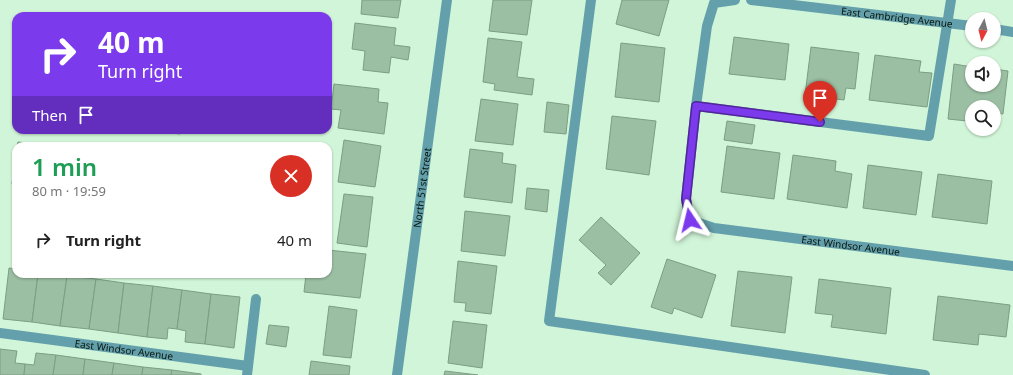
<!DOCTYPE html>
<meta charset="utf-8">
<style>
body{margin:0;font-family:"Noto Sans",sans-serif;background:#f6f6f6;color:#222;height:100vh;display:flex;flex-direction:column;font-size:15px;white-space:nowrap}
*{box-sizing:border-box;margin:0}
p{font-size:13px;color:#767676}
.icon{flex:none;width:22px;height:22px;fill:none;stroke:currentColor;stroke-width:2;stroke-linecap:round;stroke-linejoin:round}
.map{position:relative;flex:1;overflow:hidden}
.details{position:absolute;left:12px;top:142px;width:320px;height:136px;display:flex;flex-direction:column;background:#fff;border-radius:12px;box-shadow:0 1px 3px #0004}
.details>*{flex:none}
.guide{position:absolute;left:12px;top:12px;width:320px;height:122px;border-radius:12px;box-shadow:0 1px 3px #0004;background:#7c3aed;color:#fff;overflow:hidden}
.needle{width:26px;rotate:187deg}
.fabs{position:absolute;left:965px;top:12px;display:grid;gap:8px}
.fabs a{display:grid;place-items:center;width:36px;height:36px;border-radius:50%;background:#fff;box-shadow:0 1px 3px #0004;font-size:20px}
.pin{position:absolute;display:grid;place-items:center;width:34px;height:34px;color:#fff;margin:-41px -17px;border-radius:50% 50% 50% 0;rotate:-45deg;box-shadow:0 0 4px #0007}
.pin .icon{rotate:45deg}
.me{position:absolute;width:44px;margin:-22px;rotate:350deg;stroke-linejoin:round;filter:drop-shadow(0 0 3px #0008)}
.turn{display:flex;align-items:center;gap:14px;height:84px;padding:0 20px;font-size:18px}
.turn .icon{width:52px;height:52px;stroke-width:2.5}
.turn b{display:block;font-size:28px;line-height:34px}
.then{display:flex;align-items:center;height:38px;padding:0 20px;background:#0003;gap:8px;font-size:15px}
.round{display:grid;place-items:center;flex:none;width:42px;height:42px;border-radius:21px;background:#f6f6f6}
.overview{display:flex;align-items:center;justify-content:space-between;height:68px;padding:0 20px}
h1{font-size:24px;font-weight:600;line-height:30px;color:#1e9e55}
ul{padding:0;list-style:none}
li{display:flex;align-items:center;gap:12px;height:60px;padding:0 20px}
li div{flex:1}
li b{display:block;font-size:15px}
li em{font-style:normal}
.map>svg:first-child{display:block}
.building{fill:#9bbfa3;stroke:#7c9e83}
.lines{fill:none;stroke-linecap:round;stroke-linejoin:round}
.minor{stroke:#64a0ac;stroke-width:10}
.route-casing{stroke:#51269a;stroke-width:10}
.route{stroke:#7c3aed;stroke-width:7}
.labels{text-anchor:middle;stroke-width:4;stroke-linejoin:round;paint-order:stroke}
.street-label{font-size:10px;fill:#08160c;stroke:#d1f5d8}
</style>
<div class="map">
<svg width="1013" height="375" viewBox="0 0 1013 375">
<rect width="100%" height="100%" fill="#d1f5d8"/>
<g class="building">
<path d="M362 0H401L398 18 361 14Z"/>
<path d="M493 0H532L527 35 489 31Z"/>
<path d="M622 0H669L659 36 616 24Z"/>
<path d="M355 23 396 28 394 45 410 47 408 60 391 57 389 73 363 70 365 51 352 49Z"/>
<path d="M734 37 789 44 785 80 729 74Z"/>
<path d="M488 38 522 42 517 77 534 79 532 95 494 90 495 84 483 82Z"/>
<path d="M621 43 665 48 659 102 615 97Z"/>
<path d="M811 47 859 53 855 89 846 88 844 100 805 95Z"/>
<path d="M875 55 921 61 919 72 932 73 927 107 869 100Z"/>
<path d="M954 64 972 67V85H994V69L1008 71 1003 114 994 113V107H972V110L968 109 967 121 948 119Z"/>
<path d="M334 84 379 89 378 102 388 103 384 134 338 128 341 110 331 109Z"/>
<path d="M481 99 518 104 513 145 475 141Z"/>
<path d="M547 102 569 105 566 134 544 132Z"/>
<path d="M612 116 656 121 649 175 606 169Z"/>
<path d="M727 121 755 125 752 144 724 140Z"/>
<path d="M150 130H180V134Z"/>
<path d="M344 140 381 146 375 187 338 182Z"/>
<path d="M18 142 52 146H17Z"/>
<path d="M727 146 780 153 774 199 721 192Z"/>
<path d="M470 149 503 153 502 163 516 165 512 203 464 197Z"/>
<path d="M16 154V184H12Z"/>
<path d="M793 155 836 161 835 171 852 174 847 208 787 199Z"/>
<path d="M868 165 922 172 916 215 863 208Z"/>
<path d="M938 174 992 181 987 224 932 217Z"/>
<path d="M527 188 549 190 547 212 525 209Z"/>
<path d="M344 194 373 197 367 247 337 243Z"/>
<path d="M465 211 510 216 505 256 461 251Z"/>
<path d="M601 217 640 253 611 285 598 273 606 265 579 240Z"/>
<path d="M328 250 366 254 360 298 304 292 306 274H328Z"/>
<path d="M667 259 716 275 702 318 674 308 672 314 651 307Z"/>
<path d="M458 261 497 266 491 314 465 311 466 303 454 302Z"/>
<path d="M9 268 16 269V274H38L32 322 3 319Z"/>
<path d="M738 271 792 277 785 333 731 326Z"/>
<path d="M38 274 67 276 60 326 32 322Z"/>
<path d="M67 276 96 279 89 329 60 326Z"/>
<path d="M96 279 124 283 118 333 89 329Z"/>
<path d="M819 279 891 288 886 334 831 327 833 315 815 313Z"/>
<path d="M124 283 153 286 147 337 118 333Z"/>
<path d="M153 286 182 290 177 329 168 328 167 339 147 337Z"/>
<path d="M182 290 211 294 205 344 185 342 186 331 177 329Z"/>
<path d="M211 294 240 297 234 348 205 344Z"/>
<path d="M938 296 1010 305 1006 337 979 334 978 345 933 340Z"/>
<path d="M329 306 357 310 351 358 323 355Z"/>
<path d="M453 321 487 325 482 368 448 363Z"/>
<path d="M269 325 289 327 286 347 266 344Z"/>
<path d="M0 349 17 351 15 363 25 364 24 375H0Z"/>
<path d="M36 353 56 355 53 375H24L25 364 34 365Z"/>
<path d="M56 355 85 359 83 375H53Z"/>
<path d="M85 359 114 363 112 375H83Z"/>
<path d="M311 361 350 366 349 375H309Z"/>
<path d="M114 363 143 367 142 375H112Z"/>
<path d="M143 367 172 370 171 375H142Z"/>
<path d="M172 370 201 374V375H171Z"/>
<path d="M445 371 478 375H444Z"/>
</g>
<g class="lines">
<g class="minor">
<path d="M591 0 549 321 925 375"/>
<path id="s1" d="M735 0 714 3 707 26 696 106 686 199 690 220 714 228 1013 266"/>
<path id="s2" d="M751 0 972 26"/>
<path d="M994 29 1013 32"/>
<path d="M696 106 929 136 951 0"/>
<path id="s3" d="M0 333 248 366"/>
<path d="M247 375 256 299"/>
<path id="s4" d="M397 375 447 0"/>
</g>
</g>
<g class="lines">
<defs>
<path id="route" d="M690 220 686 199 696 106 820 122"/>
</defs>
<use href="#route" class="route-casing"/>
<use href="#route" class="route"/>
</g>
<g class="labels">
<g class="street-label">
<text dy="4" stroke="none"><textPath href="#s2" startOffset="147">East Cambridge Avenue</textPath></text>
<text dy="4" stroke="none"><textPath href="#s4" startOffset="189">North 51st Street</textPath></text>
<text dy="4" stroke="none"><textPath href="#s1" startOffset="404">East Windsor Avenue</textPath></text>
<text dy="4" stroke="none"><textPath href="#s3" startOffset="125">East Windsor Avenue</textPath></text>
</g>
</g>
</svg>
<div class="fabs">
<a><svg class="needle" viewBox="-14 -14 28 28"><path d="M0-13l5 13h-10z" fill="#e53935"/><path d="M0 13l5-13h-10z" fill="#767676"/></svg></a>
<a><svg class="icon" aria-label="sound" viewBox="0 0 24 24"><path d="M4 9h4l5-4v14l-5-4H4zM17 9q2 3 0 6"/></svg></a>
<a><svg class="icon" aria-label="search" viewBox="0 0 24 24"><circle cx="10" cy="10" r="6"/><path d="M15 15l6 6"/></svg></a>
</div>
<div class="pin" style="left:820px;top:122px;background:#d93025"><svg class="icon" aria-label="arrive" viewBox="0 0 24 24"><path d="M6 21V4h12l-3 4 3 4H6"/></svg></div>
<svg class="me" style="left:690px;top:220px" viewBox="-20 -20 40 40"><path d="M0-17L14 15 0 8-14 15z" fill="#7c3aed" stroke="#fff" stroke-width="4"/></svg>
<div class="guide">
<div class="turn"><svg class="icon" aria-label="right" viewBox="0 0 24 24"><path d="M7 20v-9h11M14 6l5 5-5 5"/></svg><div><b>40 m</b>Turn right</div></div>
<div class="then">Then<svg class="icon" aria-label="arrive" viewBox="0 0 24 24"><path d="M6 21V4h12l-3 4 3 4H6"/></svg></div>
</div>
<section class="details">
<div class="overview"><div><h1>1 min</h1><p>80 m · 19:59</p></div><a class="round" style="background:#d93025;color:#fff"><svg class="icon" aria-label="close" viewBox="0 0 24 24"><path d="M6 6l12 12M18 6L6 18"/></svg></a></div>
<ul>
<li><svg class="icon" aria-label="right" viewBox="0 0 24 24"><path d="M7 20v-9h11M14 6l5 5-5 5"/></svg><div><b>Turn right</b></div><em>40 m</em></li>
</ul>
</section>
</div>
